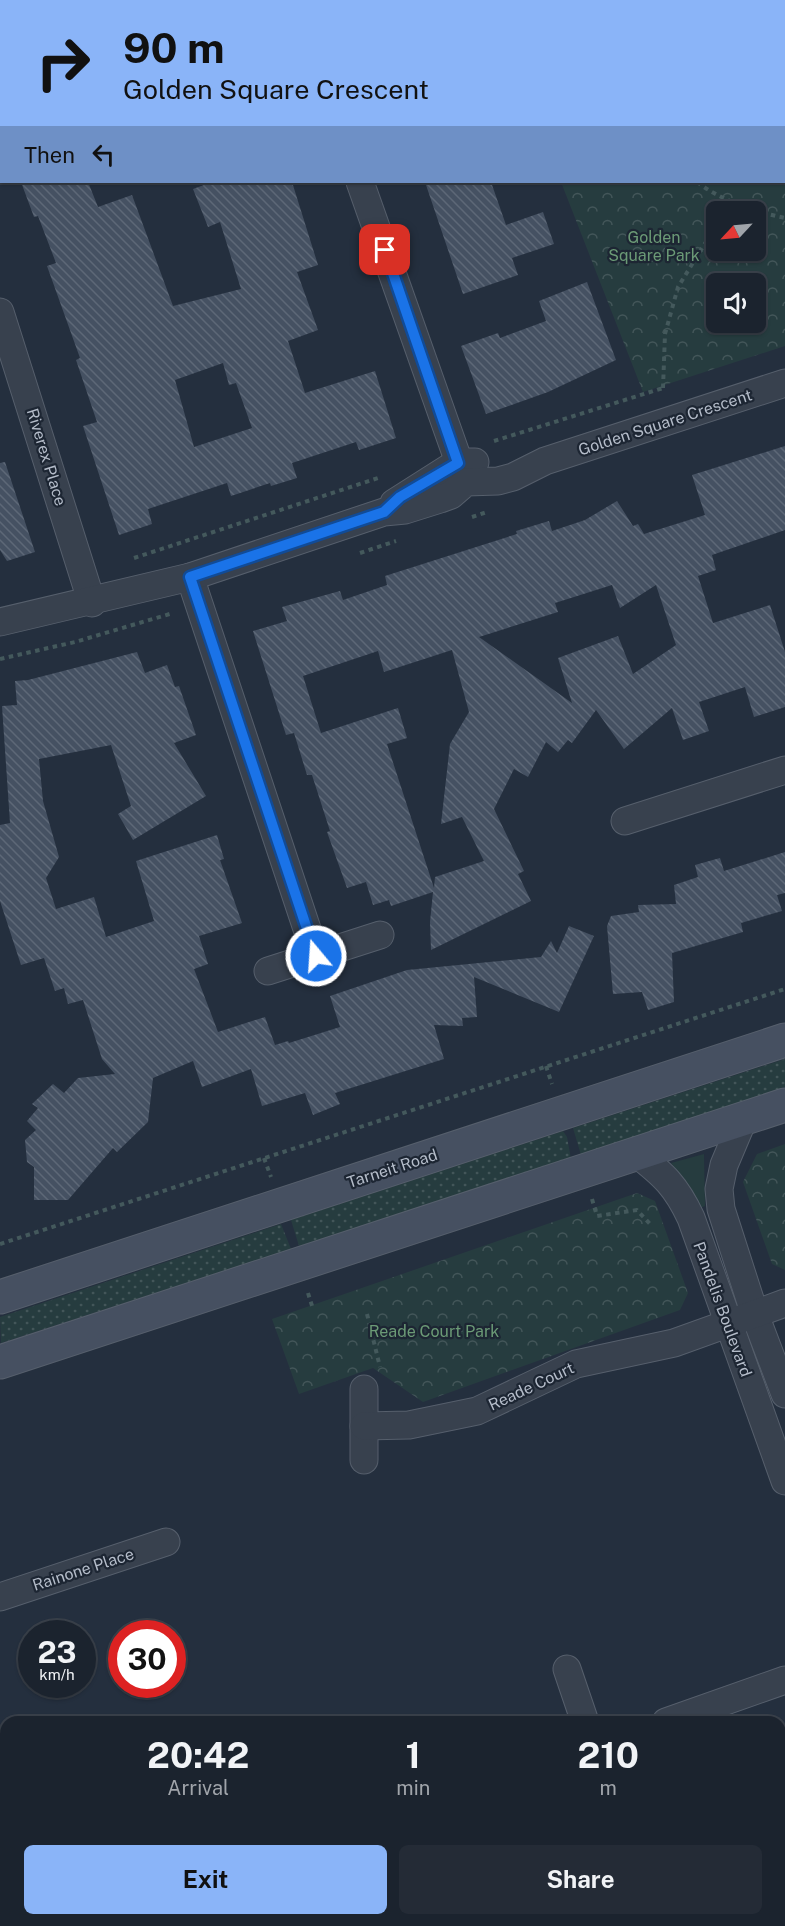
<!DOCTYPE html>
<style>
body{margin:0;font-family:"Public Sans",sans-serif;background:#242b36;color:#f1f3f6;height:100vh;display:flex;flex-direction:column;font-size:22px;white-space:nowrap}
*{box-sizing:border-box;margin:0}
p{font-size:20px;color:#a0a4aa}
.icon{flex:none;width:33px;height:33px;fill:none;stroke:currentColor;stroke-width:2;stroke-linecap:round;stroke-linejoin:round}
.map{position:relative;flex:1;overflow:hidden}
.panel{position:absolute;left:0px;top:1716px;width:786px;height:210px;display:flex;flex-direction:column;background:#1b232e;border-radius:18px 18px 0 0;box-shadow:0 2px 4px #0004,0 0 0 2px #39404a}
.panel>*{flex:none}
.top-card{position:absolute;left:0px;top:0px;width:786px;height:183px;box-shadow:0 2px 4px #0004,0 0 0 2px #39404a;background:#8ab4f8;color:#111;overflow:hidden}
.needle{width:39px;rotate:244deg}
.buttons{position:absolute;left:706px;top:201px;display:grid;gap:12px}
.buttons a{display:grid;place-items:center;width:60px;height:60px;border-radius:9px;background:#1b232e;box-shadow:0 2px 4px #0004,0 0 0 2px #39404a;font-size:30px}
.speed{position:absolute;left:18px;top:1620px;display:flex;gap:12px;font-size:30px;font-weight:700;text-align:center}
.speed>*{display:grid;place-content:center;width:78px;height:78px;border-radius:50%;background:#1b232e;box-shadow:0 2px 4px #0004,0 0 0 2px #39404a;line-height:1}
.speed small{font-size:15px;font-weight:400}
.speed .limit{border:9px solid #d22;background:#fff;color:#111}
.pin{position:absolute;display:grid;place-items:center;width:51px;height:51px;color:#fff;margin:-26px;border-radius:12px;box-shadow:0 3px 9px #0006}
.me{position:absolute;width:66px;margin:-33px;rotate:342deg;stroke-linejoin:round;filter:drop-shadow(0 0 4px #0008)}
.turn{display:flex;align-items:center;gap:21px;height:126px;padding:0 24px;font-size:27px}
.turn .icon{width:78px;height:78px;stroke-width:2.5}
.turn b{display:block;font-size:42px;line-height:51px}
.then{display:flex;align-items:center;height:57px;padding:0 24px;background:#0003;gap:12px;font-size:22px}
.eta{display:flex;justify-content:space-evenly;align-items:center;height:102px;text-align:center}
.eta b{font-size:36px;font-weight:700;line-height:42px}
.cta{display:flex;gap:12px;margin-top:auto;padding:12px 24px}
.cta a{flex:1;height:69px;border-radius:9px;background:#8ab4f8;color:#111;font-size:24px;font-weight:700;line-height:69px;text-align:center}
.cta a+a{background:#242b36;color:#f1f3f6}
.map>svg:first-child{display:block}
.grass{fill:#263c3f}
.forest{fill:url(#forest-crowns);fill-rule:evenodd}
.garden{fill:url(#garden-dots)}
.building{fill:url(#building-back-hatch);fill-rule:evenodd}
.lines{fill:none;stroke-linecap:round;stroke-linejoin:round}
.street-casing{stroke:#565f6c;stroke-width:29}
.secondary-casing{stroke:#565f6c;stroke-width:35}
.path{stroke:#44595c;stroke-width:4;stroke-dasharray:4.5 4.5;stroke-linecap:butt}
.street{stroke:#38414e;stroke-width:27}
.secondary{stroke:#465061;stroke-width:33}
.route-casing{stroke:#114b97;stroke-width:15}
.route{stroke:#1a73e8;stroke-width:10}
.labels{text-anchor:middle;stroke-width:4.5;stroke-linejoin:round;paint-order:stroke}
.park-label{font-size:16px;fill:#6b9a76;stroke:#1d2633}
.street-label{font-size:16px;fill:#b4bcc9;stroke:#1d2633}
</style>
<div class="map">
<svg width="785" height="1926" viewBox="0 0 785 1926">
<defs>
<pattern id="forest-crowns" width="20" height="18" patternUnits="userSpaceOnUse" patternTransform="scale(1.5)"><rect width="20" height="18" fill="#263c3f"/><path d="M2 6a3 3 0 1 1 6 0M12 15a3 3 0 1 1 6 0" fill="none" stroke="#435659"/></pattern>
<pattern id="garden-dots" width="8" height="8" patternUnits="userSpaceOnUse" patternTransform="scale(1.5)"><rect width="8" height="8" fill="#263c3f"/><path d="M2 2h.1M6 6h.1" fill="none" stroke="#435659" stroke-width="1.8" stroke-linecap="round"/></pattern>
<pattern id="building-back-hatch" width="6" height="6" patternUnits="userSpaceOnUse" patternTransform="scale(1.5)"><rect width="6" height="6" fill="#455162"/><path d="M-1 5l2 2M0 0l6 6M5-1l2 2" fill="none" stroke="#5d6877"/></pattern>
</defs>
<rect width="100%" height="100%" fill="#242f3e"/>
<path class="grass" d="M704 1154 705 1206 698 1209 689 1187 671 1163Z"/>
<g class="forest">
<path d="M489 0H785V346L643 392 561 182H784V2ZM717 212H756V250H717ZM717 284H756V322H717Z"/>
<path d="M785 1144V1270L772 1264 743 1182 757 1154Z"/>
<path d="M637 1193 655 1201 688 1293 680 1310 423 1402 373 1368 299 1394 272 1319Z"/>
</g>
<g class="garden">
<path d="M785 1059V1087L581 1155 573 1128Z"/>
<path d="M563 1131 567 1137 571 1159 299 1246 291 1220Z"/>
<path d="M281 1224 291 1249 1 1343 0 1317Z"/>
</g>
<g class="building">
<path d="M21 182H88L98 207 132 195 173 306 241 289 220 222 208 227 193 189 212 182H292L318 265 297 272 318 330 288 341 305 393 375 371 396 438 359 450 356 442 292 463 297 478 271 486 270 483 231 496 227 483 148 509 152 524 119 535 83 426 97 422 76 360 80 358 47 266 56 263 38 216 34 217ZM223 363 229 385 236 383 252 428 194 447 175 380Z"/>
<path d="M425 182H491L506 225 543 212 554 244 512 258 518 275 463 294Z"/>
<path d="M587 282 616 360 548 392 486 414 461 346 498 333 500 338 546 321 539 301Z"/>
<path d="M785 446V530L712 555 716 570 698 576 713 623 770 605 785 652V707L754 717 745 687 699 702 709 731 683 740 672 708 624 749 596 710 572 743 568 740 558 752 546 742 528 777 514 769 494 809 524 871 518 874 531 901 431 950 430 922 433 892 391 906 389 900 373 905 366 882 347 888 327 832 330 831 312 775H307L294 733 286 735 253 631 287 621 282 607 340 591 343 600 387 585 385 576 517 534 516 531 549 521 552 531 585 520 617 501 633 526 638 524 644 534 705 515 692 475ZM612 585 620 608 656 585 676 645 633 674 618 636 558 658 572 703 479 637 558 612 555 603ZM452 650 469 712 450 744 441 824 462 817 484 861 435 877 434 888 387 744 407 738 398 708 321 733 303 676 378 651 384 672Z"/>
<path d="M5 462 35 552 7 561 0 550V463Z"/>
<path d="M137 652 145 673 167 665 175 687 179 686 196 735 174 743 206 796 133 840 118 814 131 806 111 745 39 759 43 801 59 857 46 878 56 909 94 897 106 937 154 921 136 861 217 835 224 859 220 860 242 923 199 936 208 964 194 969 218 1032 265 1017 275 1045 288 1041 289 1043 340 1027 330 996 407 970 541 957 551 941 557 953 569 926 594 936 559 1012 474 977 477 1017 462 1018 463 1026 434 1025 444 1059 335 1093 340 1104 313 1115 305 1093 262 1106 251 1069 202 1087 193 1061 153 1078 148 1122 117 1152 113 1148 68 1200H34V1167L27 1162 25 1140 36 1130 27 1121 38 1108 32 1104 53 1084 64 1093 78 1078 115 1074 102 1059 83 1000 68 1004 64 988 55 991 44 958 21 965 0 901V825L10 823 2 706 17 705 15 681 28 680Z"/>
<path d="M785 852V893L777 895 782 911 741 923 743 932 672 953 674 1002 648 1010 642 992 613 994 607 926 611 916 639 912 638 905 676 904 674 885 698 877 695 865 720 858 724 871Z"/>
</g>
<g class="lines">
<defs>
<g id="street">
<path d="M291 0V2"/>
<path d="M360 182 466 482"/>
<path d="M0 312 92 603"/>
<path d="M394 503 449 468 461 462H475"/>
<path d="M190 577 316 956"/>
<path d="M0 622 190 577 384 512 405 510 440 499 451 495 466 482 498 481 513 477 545 461 785 383"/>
<path d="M625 821 785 770"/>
<path d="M268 971 380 935"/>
<path d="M743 1120 724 1165 719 1189 721 1209 755 1315 785 1394"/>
<path d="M637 1154C664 1175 676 1186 691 1218L785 1481"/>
<path d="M364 1389V1460"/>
<path d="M364 1426 409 1425 477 1411 576 1364 674 1343 785 1303"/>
<path d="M0 1597 166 1542"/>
<path d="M567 1669 585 1722"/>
<path d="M666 1722 785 1680"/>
<path d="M658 1920 660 1926"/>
</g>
<g id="secondary">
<path d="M0 1297 785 1040"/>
<path d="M0 1362 785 1105"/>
</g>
</defs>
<use href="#street" class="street-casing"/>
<use href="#secondary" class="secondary-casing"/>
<g class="path">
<path d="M574 0V2"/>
<path d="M697 182C720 200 756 212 785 218"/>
<path d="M725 212 732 200"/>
<path d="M663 388 665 334 678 287 717 224"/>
<path d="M494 441 663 388"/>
<path d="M472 517 487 512"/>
<path d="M360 553 396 541"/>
<path d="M134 558 378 478"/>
<path d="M0 659 75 642 173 613"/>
<path d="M546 1066 552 1084"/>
<path d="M264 1158 271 1177"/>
<path d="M592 1199 597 1216 637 1210 650 1224"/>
<path d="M0 1244 785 989"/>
<path d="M308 1293 313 1309"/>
<path d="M367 1314 380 1367"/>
</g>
<use href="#street" class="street"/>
<use href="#secondary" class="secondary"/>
</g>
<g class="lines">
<defs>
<path id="route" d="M316 956 190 577 384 512 400 497 458 463 385 250"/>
</defs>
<use href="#route" class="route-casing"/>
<use href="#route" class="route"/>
</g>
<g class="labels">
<g class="park-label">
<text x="654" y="243">Golden<tspan x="654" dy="18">Square Park</tspan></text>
<text x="434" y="1337">Reade Court Park</text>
</g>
<g class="street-label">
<text transform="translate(665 422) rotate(-18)" y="6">Golden Square Crescent</text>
<text transform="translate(47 457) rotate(73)" y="6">Riverex Place</text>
<text transform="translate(392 1168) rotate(-18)" y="6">Tarneit Road</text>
<text transform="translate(723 1309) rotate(70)" y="6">Pandelis Boulevard</text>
<text transform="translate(531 1386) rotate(-25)" y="6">Reade Court</text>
<text transform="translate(83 1569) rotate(-18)" y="6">Rainone Place</text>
</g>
</g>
</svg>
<div class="buttons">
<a><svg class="needle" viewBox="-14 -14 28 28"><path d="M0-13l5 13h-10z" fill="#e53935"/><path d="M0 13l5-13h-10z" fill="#a0a4aa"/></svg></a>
<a><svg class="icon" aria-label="sound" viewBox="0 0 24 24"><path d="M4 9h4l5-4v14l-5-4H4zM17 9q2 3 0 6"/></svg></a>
</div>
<div class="speed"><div>23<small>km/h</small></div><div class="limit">30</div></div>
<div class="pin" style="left:385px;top:250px;background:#d93025"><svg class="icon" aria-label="arrive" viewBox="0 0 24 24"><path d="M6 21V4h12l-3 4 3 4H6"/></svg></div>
<svg class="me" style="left:316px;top:956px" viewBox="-20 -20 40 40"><circle r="17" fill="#1a73e8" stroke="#fff" stroke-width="3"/><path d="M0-11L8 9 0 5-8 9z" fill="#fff"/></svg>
<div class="top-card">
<div class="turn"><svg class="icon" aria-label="right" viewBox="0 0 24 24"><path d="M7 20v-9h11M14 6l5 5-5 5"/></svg><div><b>90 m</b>Golden Square Crescent</div></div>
<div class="then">Then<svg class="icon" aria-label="left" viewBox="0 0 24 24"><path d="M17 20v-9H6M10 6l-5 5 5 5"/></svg></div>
</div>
<section class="panel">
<div class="eta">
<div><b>20:42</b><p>Arrival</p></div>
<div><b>1</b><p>min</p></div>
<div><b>210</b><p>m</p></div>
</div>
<div class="cta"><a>Exit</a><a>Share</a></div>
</section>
</div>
